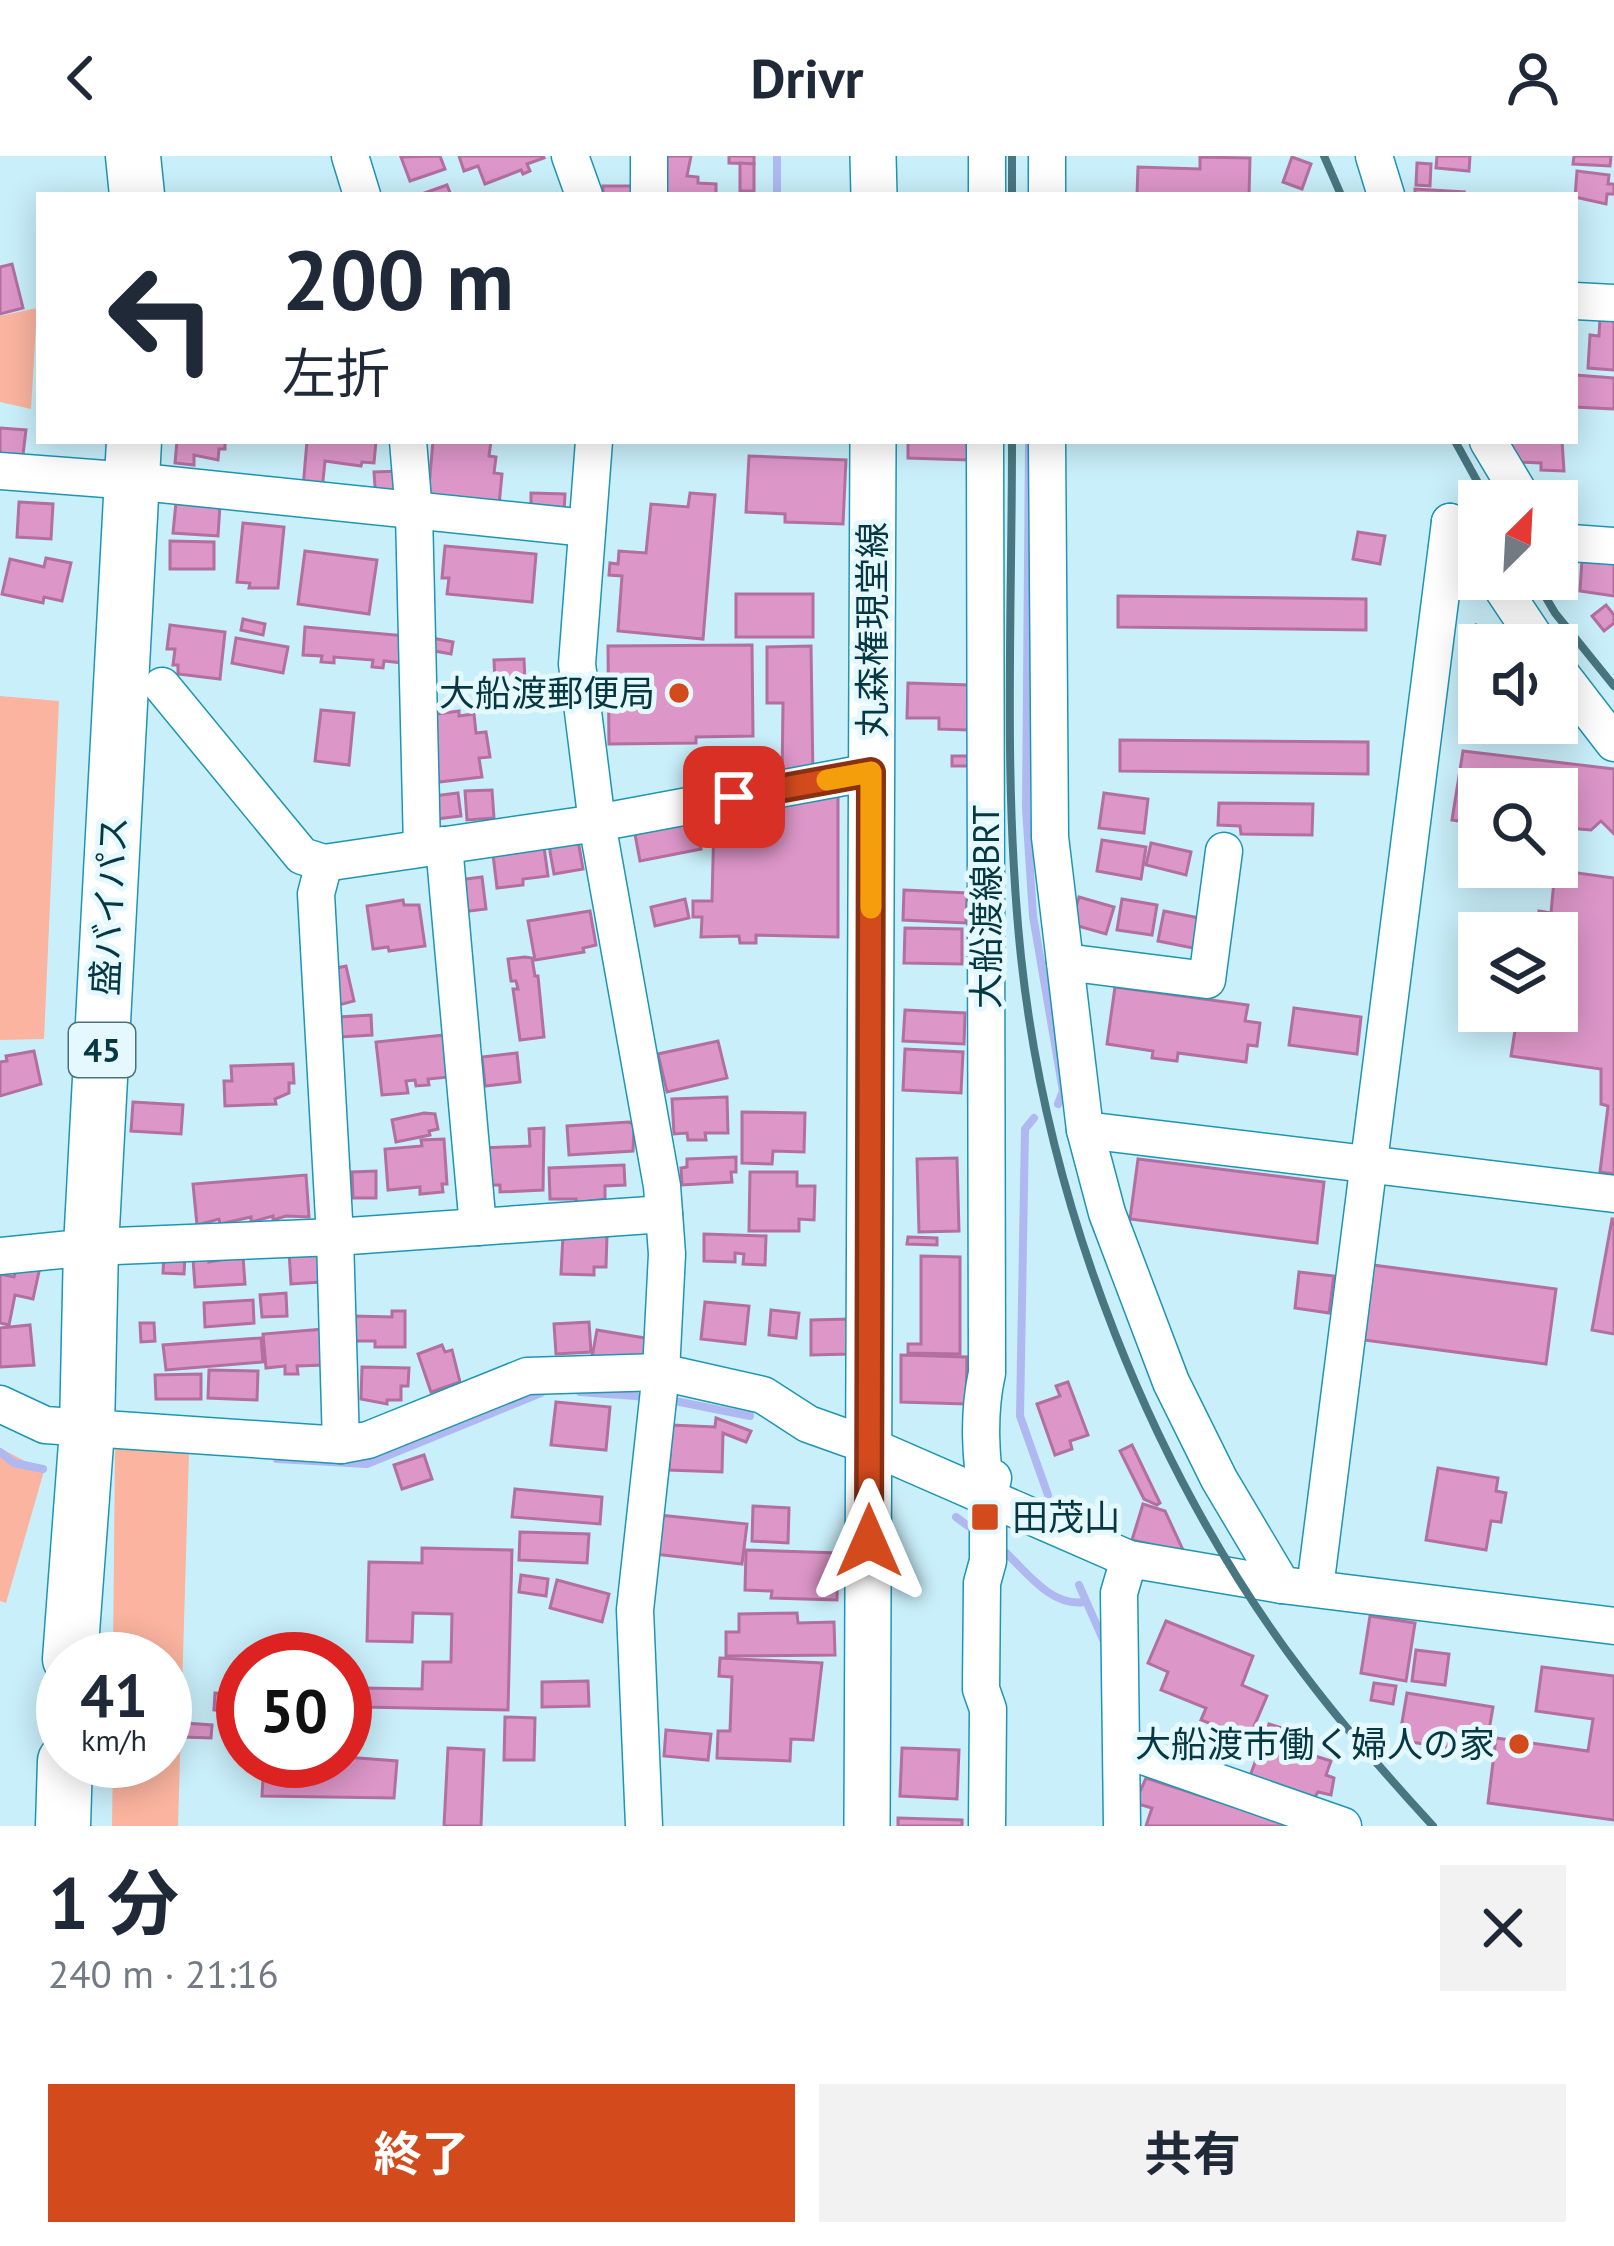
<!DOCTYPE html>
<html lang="ja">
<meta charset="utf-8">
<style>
body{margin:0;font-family:"PT Sans","Noto Sans JP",sans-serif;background:#f2f2f3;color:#1f2937;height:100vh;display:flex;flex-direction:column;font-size:45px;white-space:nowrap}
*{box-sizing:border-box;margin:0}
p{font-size:39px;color:#747a83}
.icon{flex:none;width:66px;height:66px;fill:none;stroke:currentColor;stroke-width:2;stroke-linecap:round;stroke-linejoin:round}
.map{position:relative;height:1670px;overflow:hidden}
.sheet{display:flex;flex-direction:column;background:#fff;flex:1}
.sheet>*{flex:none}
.top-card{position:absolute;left:36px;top:36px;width:1542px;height:252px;border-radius:0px;box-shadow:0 6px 30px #0003;background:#fff;color:#1f2937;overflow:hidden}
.needle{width:78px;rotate:24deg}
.controls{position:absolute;left:1458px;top:324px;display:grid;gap:24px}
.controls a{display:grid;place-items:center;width:120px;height:120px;border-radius:0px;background:#fff;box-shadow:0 6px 30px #0003;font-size:60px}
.speed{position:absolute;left:36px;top:1476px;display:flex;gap:24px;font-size:60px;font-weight:700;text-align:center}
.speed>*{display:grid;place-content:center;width:156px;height:156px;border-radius:50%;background:#fff;box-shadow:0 6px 30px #0003;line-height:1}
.speed small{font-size:30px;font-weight:400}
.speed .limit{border:18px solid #d22;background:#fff;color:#111}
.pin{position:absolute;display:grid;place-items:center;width:102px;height:102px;color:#fff;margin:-51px;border-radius:24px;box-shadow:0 6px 18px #0006}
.me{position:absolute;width:132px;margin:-66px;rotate:0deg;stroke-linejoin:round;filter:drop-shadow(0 0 9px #0008)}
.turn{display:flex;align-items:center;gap:42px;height:252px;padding:0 48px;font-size:54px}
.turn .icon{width:156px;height:156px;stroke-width:2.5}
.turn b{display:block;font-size:84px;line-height:102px}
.round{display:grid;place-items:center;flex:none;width:126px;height:126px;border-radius:0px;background:#f2f2f3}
.summary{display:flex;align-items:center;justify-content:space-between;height:204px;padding:0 48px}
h1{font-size:72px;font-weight:700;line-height:90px}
.button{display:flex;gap:24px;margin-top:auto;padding:24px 48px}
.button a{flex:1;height:138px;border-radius:0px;background:#d34b1d;color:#fff;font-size:48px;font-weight:700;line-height:138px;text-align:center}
.button a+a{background:#f2f2f3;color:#1f2937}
header{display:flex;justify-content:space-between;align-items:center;height:156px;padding:0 48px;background:#fff;font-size:54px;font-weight:700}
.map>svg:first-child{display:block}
.green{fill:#fab49f}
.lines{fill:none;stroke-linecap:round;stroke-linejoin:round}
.stream{stroke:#afb8f1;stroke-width:8}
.building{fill:#dc96c8;stroke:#b26fa0;stroke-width:3}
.minor-casing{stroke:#1e96b1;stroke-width:39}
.major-casing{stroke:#1e96b1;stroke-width:48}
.highway-casing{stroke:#1e96b1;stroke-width:57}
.minor{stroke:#fff;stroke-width:36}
.major{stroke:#fff;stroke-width:45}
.highway{stroke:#fff;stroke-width:54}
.rail{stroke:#487681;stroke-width:8}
.route-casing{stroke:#893113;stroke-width:30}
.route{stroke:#d34b1d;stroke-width:21}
.slow{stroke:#f59e0b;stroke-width:21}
.poi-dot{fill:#d34b1d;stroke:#e5f8fe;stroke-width:4.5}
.labels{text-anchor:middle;stroke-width:10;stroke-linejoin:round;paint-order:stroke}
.shield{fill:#e5f8fe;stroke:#49727b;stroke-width:3}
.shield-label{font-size:33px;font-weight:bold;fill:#063843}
.street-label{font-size:36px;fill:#063843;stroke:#e5f8fe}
.poi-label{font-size:36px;fill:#063843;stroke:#e5f8fe;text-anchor:end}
</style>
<header><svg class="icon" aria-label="back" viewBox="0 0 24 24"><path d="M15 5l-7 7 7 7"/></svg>Drivr<svg class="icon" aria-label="person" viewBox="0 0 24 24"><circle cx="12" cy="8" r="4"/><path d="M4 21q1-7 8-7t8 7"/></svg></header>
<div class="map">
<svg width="1614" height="1670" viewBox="0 0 1614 1670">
<rect width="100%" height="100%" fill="#c9effa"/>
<g class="green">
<path d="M37 152 31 253 0 246V160Z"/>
<path d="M0 540 59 545 44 883 0 884Z"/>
<path d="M0 1292 44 1315 6 1447 0 1445Z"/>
<path d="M115 1292 189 1296 178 1670H112L113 1605H165V1503H113Z"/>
</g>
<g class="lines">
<g class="stream">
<path d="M777 39V0"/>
<path d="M1029 285 1026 652 1033 760 1063 935 1058 948"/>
<path d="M1034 962 1025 973 1020 1260 1048 1339"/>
<path d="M580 1236 649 1241"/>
<path d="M670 1244 750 1260"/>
<path d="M0 1296 14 1307 43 1313"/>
<path d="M277 1303 367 1308 541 1237"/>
<path d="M956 1361 968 1370"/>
<path d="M1004 1395C1027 1416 1051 1451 1084 1446"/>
<path d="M1079 1429 1105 1488"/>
</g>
</g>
<g class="building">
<path d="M440 0 445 13 410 25 401 1Z"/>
<path d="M459 0H543L544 2 527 8 530 15 523 18 521 14 485 28 478 10 464 15Z"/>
<path d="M660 0H691L687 20 698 21V27L716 28V39H656Z"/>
<path d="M729 0H754V8L729 7Z"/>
<path d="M1437 0H1470L1469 15 1436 12Z"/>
<path d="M1574 0H1611L1610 10 1573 8Z"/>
<path d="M1200 1 1250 2 1249 39H1137L1138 11 1200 13Z"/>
<path d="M1292 1 1311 8 1302 33 1283 26Z"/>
<path d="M740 7 754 8V35H740Z"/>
<path d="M1417 7 1431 8 1430 30 1416 29Z"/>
<path d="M1577 15 1609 19 1608 28H1614V38H1607L1606 48 1575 41Z"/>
<path d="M447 29 451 39H419Z"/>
<rect x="603" y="30" width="32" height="9"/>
<path d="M1415 33 1464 36 1463 39H1415Z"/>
<path d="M12 108 23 152 0 158V111Z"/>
<path d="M1600 161 1614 162V214L1588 212 1590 179 1599 180Z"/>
<path d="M1575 219 1614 222V253L1575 251Z"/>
<path d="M0 272 26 274 22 307 0 304Z"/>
<path d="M177 285H225V293H219L218 304 194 299V309L175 307Z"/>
<path d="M307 285H376L374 307 362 306 361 310 325 305 322 334 303 332Z"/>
<path d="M433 285H491L489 300 496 301 494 317 502 318 499 349 428 342Z"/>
<path d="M908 285H969L968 304 908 302Z"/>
<path d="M1507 285H1562L1564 315 1541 314V307L1515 306Z"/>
<path d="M749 300 846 304 843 368 785 366V358L746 356Z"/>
<path d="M403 315 405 344 376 346 374 316Z"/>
<path d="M531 337 565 338 564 357 531 356Z"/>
<path d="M690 337 715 339 703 483 618 475 622 420 609 419 610 407 618 408 619 395 646 397 651 348 688 351Z"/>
<path d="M19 346 53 348 51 383 17 381Z"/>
<path d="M176 346 220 349 218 380 173 377Z"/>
<path d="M243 367 284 371 278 432H249L250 427 237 426Z"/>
<path d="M1358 376 1385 380 1380 408 1353 403Z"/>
<path d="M170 385 214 386V413H170Z"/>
<path d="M445 390 536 398 532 446 447 438 449 422H442Z"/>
<path d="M305 395 377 404 369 458 298 448Z"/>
<path d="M46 402 71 407 62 445 44 441 43 447 2 438 10 403 44 411Z"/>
<path d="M1582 403 1614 405V440L1580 435Z"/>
<rect x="736" y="438" width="77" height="43"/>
<path d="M1118 440 1366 443V474L1118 471Z"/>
<path d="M1606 449 1614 459V467L1604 475 1592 460Z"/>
<path d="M243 463 265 468 263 479 241 474Z"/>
<path d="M170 469 225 476 220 523 178 518V509H173L175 493H167Z"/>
<path d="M1476 469 1525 488 1524 489H1479V506L1464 500Z"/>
<path d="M305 471 407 480 404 507 384 505 383 512 372 511 373 504 334 501V507L321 506 322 500 303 499Z"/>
<path d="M236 482 288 491 283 517 232 507Z"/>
<path d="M432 482 453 486 451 498 429 494Z"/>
<path d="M752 489 753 580 696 581V587L609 588 608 490Z"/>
<path d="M811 490 813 622 782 626 783 547H767V491Z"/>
<path d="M524 503 525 526 495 527 494 504Z"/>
<path d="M908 527 969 529 968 574 939 573V562H907Z"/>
<path d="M321 554 354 557 349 609 315 605Z"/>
<path d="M459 555V560L474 558 476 577 486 576 490 601 479 602 482 621 439 626 430 559Z"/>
<path d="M1120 584 1368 586V618L1120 615Z"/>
<path d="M1463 595 1614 613V678L1601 665 1591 674 1567 672 1565 680 1557 679V633H1479V668L1452 664Z"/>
<rect x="952" y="600" width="16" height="10"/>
<path d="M492 634 494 662 467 664 465 635Z"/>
<path d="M458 637 461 660 428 664 425 641Z"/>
<path d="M838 637V781L756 779V787H740L739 780 701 781 702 761H693V745H712L714 664H730V652Z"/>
<path d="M1104 637 1148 643 1144 677 1099 672Z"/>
<path d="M1219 647 1313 648 1312 679 1241 678 1240 670 1218 669Z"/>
<path d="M685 664 689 679 697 678 701 693 640 705 634 673Z"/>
<path d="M543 684 548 720 523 723V729L497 732 492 690Z"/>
<path d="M548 684H578L583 713 554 718Z"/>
<path d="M1102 684 1146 691 1141 723 1097 715Z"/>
<path d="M1151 687 1191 696 1186 719 1146 709Z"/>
<path d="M1555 714 1614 722V1018L1600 1016 1608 950 1601 948V913L1511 900 1518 855H1557V777H1537L1539 755 1551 757Z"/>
<path d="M482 721 486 753 461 756 458 724Z"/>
<path d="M904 734 967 737 966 767 903 764Z"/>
<path d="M1079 741 1114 751 1106 778 1071 768Z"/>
<path d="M685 743 689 762 655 770 651 751Z"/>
<path d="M1122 743 1157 749 1152 779 1117 774Z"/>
<path d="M403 744 404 749H419L425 790 389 795 388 791 373 793 367 750Z"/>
<path d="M590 755 596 789 583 792 584 796 535 804 528 765Z"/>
<path d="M1164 755 1199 762 1193 792 1158 785Z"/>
<path d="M905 772 962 773V808L904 807Z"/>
<path d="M525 801 532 802 535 820H538L544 881 520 884 513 833H518L516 825H511L508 803Z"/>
<path d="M346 810 354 845 335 850 327 814Z"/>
<path d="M1115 831 1248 849 1245 865 1260 867 1257 890 1248 889 1246 906 1178 897 1177 905 1152 902 1153 895 1107 888Z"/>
<path d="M1294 852 1361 861 1357 898 1289 889Z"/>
<path d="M905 854 965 857 964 888 903 885Z"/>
<path d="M371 859 372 879 340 881 339 861Z"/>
<path d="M445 879 449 921 428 923 429 929 416 930 415 924 406 925 408 937 382 939 376 886Z"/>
<path d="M718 885 727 922 667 936 658 898Z"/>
<path d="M905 893 963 896 961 937 903 934Z"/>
<path d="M34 895 41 928 0 940V906L7 905 6 900Z"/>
<path d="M517 897 520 926 485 930 482 901Z"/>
<path d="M293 908 294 927H289V937L275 943 276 948 225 950 224 925H232L231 910Z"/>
<path d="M727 941 728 977H705L706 984H688L687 977 674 978 672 943Z"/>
<path d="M133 946 183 949 181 978 131 975Z"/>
<path d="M742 956 805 957 804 996 773 995 772 1008 742 1007Z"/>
<path d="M424 957 435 958 438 973 429 975 430 979 396 986 392 964Z"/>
<path d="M629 966 634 969 633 995 569 999 567 970Z"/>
<path d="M544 972 543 1034 500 1036V1029H486L483 992 530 990 529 973Z"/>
<path d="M444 983 447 1028H442L443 1036 420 1038V1031L388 1034 385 993 422 990 421 984Z"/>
<path d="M736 1001V1016H731L732 1026 682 1029 681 1012 687 1011V1003Z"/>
<path d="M957 1002 959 1075 919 1076 917 1003Z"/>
<path d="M1138 1003 1324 1026 1317 1087 1130 1063Z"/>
<path d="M624 1009 625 1029 605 1030V1043L576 1047V1043H550L549 1012Z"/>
<path d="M376 1015V1042H353L352 1016Z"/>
<path d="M750 1016H797V1030H815L814 1064 799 1063V1075H749Z"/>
<path d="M306 1019 309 1061 286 1060 273 1064V1060L251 1066V1061L220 1068 219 1063 197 1069 193 1028Z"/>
<path d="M1612 1063H1614V1178L1592 1174Z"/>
<path d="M704 1078 766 1080 765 1109 743 1108 744 1098 735 1097V1106L704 1105Z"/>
<path d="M563 1079H607L606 1111H594V1119L561 1118Z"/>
<path d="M908 1081 937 1082V1089L907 1088Z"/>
<path d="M319 1093 321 1126 291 1128 289 1095Z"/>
<path d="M164 1098 185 1099 184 1118 163 1117Z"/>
<path d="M243 1100 245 1128 195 1131 193 1103 209 1102V1106Z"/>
<path d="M921 1100 960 1101V1198L908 1197V1188H921Z"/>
<path d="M18 1106 40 1111 33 1143 15 1139 9 1169 0 1167V1118L14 1121Z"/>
<path d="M1373 1109 1556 1133 1546 1208 1364 1184Z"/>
<path d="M1299 1116 1334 1120 1329 1157 1295 1152Z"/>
<path d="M286 1137 287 1160 262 1161 260 1139Z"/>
<path d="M253 1144 254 1167 205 1171 204 1147Z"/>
<path d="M705 1146 749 1150 745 1188 701 1183Z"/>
<path d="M771 1154 799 1157 796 1182 769 1179Z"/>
<path d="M392 1155H405V1191H375V1185H355V1160L392 1161Z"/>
<path d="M850 1163V1198L811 1199V1164Z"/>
<path d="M589 1166 591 1196 556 1198 554 1168Z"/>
<path d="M140 1167H154L155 1185 141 1186Z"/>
<path d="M30 1169 34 1209 0 1211V1172Z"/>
<path d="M325 1173 324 1209 297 1210 298 1218H285V1210L266 1212 263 1178Z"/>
<path d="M597 1174 651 1183 647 1210 592 1201Z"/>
<path d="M261 1182 263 1206 166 1214 163 1189Z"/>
<path d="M442 1189 445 1196 452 1194 460 1226 431 1236 418 1198Z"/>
<path d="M901 1199 967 1201 966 1248 901 1246Z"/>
<path d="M362 1211 409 1212 408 1230H401V1244H387V1248L361 1243Z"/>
<path d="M209 1214 258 1215 257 1244 208 1242Z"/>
<path d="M201 1218V1243H156L155 1219Z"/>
<path d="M1068 1226 1088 1279 1070 1285 1072 1293 1055 1299 1037 1248 1060 1240 1056 1230Z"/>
<path d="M556 1246 610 1251 606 1294 551 1289Z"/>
<path d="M716 1262 751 1275 746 1286 723 1277 722 1316 669 1314 672 1269 715 1271Z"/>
<path d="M1132 1289 1160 1347 1157 1349 1144 1343 1120 1295Z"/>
<path d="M424 1299 432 1323 402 1333 394 1309Z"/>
<path d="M1438 1312 1498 1322 1496 1335 1506 1337 1501 1366 1491 1365 1486 1394 1426 1384Z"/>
<path d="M515 1333 602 1341 600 1368 512 1361Z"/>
<path d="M1143 1348 1165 1355 1184 1396 1132 1384Z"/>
<path d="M753 1350 789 1352 788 1387 752 1385Z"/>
<path d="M659 1359 747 1368 742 1408 654 1398Z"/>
<path d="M520 1376 589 1378 587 1407 519 1404Z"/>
<path d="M422 1392 512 1394 508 1554 364 1551V1532L422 1533 423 1506H451L452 1458 413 1457 412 1486 367 1485 369 1406 422 1407Z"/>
<path d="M746 1394 838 1397 837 1444 771 1442 772 1435 745 1434Z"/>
<path d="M521 1419 548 1423 546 1440 519 1436Z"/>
<path d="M557 1424 609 1438 602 1466 550 1452Z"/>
<path d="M797 1457 798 1467 834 1466 835 1499 726 1500V1476H739V1458Z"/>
<path d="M1370 1460 1415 1467 1406 1525 1361 1517Z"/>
<path d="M1166 1465 1253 1500 1242 1529 1267 1540 1249 1582 1201 1564 1206 1552 1161 1534 1168 1516 1148 1507Z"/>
<path d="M1416 1494 1449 1498 1445 1529 1412 1525Z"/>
<path d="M720 1502 822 1507 813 1584 791 1583 790 1605 717 1602 718 1575H730L732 1521 719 1520Z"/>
<path d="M1542 1511 1614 1520V1664L1488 1647 1496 1582 1588 1595 1593 1563 1536 1555Z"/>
<path d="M588 1525 589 1550 542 1551V1526Z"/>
<path d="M1374 1527 1396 1530 1393 1548 1371 1544Z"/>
<path d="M215 1537 234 1539 232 1556 214 1554Z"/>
<path d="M1407 1537 1493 1551 1485 1598 1399 1584Z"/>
<path d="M505 1561 535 1562 534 1604H504Z"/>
<path d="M184 1567 212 1569 211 1582 183 1581Z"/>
<path d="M1269 1568 1302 1578 1296 1594 1331 1605 1326 1619 1334 1622 1331 1639 1318 1636 1313 1644 1250 1620Z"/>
<path d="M666 1574 711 1578 708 1604 664 1600Z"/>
<path d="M448 1592 484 1594 481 1670H444Z"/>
<path d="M902 1592 959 1594 957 1643 900 1640Z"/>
<path d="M345 1601 397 1605 394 1642 262 1640 264 1605H345Z"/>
<path d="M1146 1622 1294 1670H1146L1152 1652 1135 1647Z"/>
<path d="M898 1662 962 1664V1670H898Z"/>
</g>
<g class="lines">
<defs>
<g id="minor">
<path d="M350 0 362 39"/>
<path d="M570 0 584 39"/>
<path d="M649 0V39"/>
<path d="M1047 0V39"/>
<path d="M1374 0 1386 39"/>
<path d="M987 39V0"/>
<path d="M1575 145 1614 147"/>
<path d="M408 285 414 357 422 692"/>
<path d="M594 285 577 508 597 667 662 1030 667 1098 661 1216 635 1454 644 1670"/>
<path d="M985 285 987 1217C978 1257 980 1304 988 1344"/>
<path d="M1047 285 1050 681 1085 974 1107 1057 1171 1226 1219 1323 1282 1429"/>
<path d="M1488 285 1524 345"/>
<path d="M0 315 132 325 587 372"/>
<path d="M1450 366 1479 401"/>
<path d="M1557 386 1614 390"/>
<path d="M1496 423 1540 489"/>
<path d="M1557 513 1614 587"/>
<path d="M162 530 302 700 324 707 597 667 871 616"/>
<path d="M444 689 478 1071"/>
<path d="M324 707 316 738 335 1081 341 1289"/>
<path d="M1065 806 1207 824 1224 695"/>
<path d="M1085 974 1614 1038"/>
<path d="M0 1100 91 1091 335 1081 664 1058"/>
<path d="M0 1248 45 1269 341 1289 368 1284 527 1220 661 1216 763 1239 808 1268 870 1290 1129 1403 1282 1429 1614 1470"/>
<path d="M1315 1432 1450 366"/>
<path d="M1123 1593 1343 1670"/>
<path d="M987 1670 988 1553 981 1533 982 1427 988 1405V1344L993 1322"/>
<path d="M1122 1670 1119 1437 1129 1403"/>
</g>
<g id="major">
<path d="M873 0 874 39"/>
<path d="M867 1670 873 285"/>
</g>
<g id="highway">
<path d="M133 0 137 39"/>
<path d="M70 1503 87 1274 91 1091 134 285"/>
<path d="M63 1670 65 1605"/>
</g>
</defs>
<use href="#minor" class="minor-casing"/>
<use href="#major" class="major-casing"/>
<use href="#highway" class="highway-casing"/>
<use href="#minor" class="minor"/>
<use href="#major" class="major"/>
<use href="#highway" class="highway"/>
<g class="rail">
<path d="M1324 0 1341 39"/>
<path d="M1012 39V0"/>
<path d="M1012 285C1012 456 1003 631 1021 801 1048 1052 1151 1317 1304 1518 1344 1571 1388 1621 1433 1670"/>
<path d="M1455 285 1488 345"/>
<path d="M1535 423 1555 457 1614 530"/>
</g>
</g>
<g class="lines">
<defs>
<path id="route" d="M734 641 871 616 869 1385"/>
</defs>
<use href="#route" class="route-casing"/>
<use href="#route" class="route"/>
<path class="slow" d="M827 624 871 616V752"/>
</g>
<g class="poi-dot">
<circle cx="679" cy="537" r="12"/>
<rect x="970" y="1346" width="30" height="30" rx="6"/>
<circle cx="1519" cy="1588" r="12"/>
</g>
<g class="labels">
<rect class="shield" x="69" y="867" width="66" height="54" rx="9"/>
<g class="shield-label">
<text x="102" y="906">45</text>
</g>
<g class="street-label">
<text transform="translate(872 474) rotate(-90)" y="13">丸森権現堂線</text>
<text transform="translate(109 750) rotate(-87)" y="13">盛バイパス</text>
<text transform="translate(986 751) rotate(-90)" y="13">大船渡線BRT</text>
</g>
<g class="poi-label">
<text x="655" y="550">大船渡郵便局</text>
<text x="1012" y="1374" text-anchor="start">田茂山</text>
<text x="1495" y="1601">大船渡市働く婦人の家</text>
</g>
</g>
</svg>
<div class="controls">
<a><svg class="needle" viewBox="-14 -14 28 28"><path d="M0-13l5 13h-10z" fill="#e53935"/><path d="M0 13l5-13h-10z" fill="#747a83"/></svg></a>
<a><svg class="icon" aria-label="sound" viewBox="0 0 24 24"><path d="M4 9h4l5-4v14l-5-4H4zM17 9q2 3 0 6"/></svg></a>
<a><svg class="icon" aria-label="search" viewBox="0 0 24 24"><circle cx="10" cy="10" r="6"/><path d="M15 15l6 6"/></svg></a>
<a><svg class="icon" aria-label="layers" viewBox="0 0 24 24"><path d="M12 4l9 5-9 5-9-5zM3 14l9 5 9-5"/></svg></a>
</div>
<div class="speed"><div>41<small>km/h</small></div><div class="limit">50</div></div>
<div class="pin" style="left:734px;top:641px;background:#d93025"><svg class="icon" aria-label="arrive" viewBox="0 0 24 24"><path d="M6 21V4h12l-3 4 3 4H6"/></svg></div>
<svg class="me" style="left:869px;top:1385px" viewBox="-20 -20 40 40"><path d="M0-17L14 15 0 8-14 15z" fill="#d34b1d" stroke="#fff" stroke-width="4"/></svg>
<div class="top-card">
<div class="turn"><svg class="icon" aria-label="left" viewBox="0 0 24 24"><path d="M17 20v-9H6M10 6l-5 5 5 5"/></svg><div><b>200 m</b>左折</div></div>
</div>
</div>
<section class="sheet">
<div class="summary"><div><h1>1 分</h1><p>240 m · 21:16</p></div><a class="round"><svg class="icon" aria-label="close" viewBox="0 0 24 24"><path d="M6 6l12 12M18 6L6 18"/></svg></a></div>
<div class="button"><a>終了</a><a>共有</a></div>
</section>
